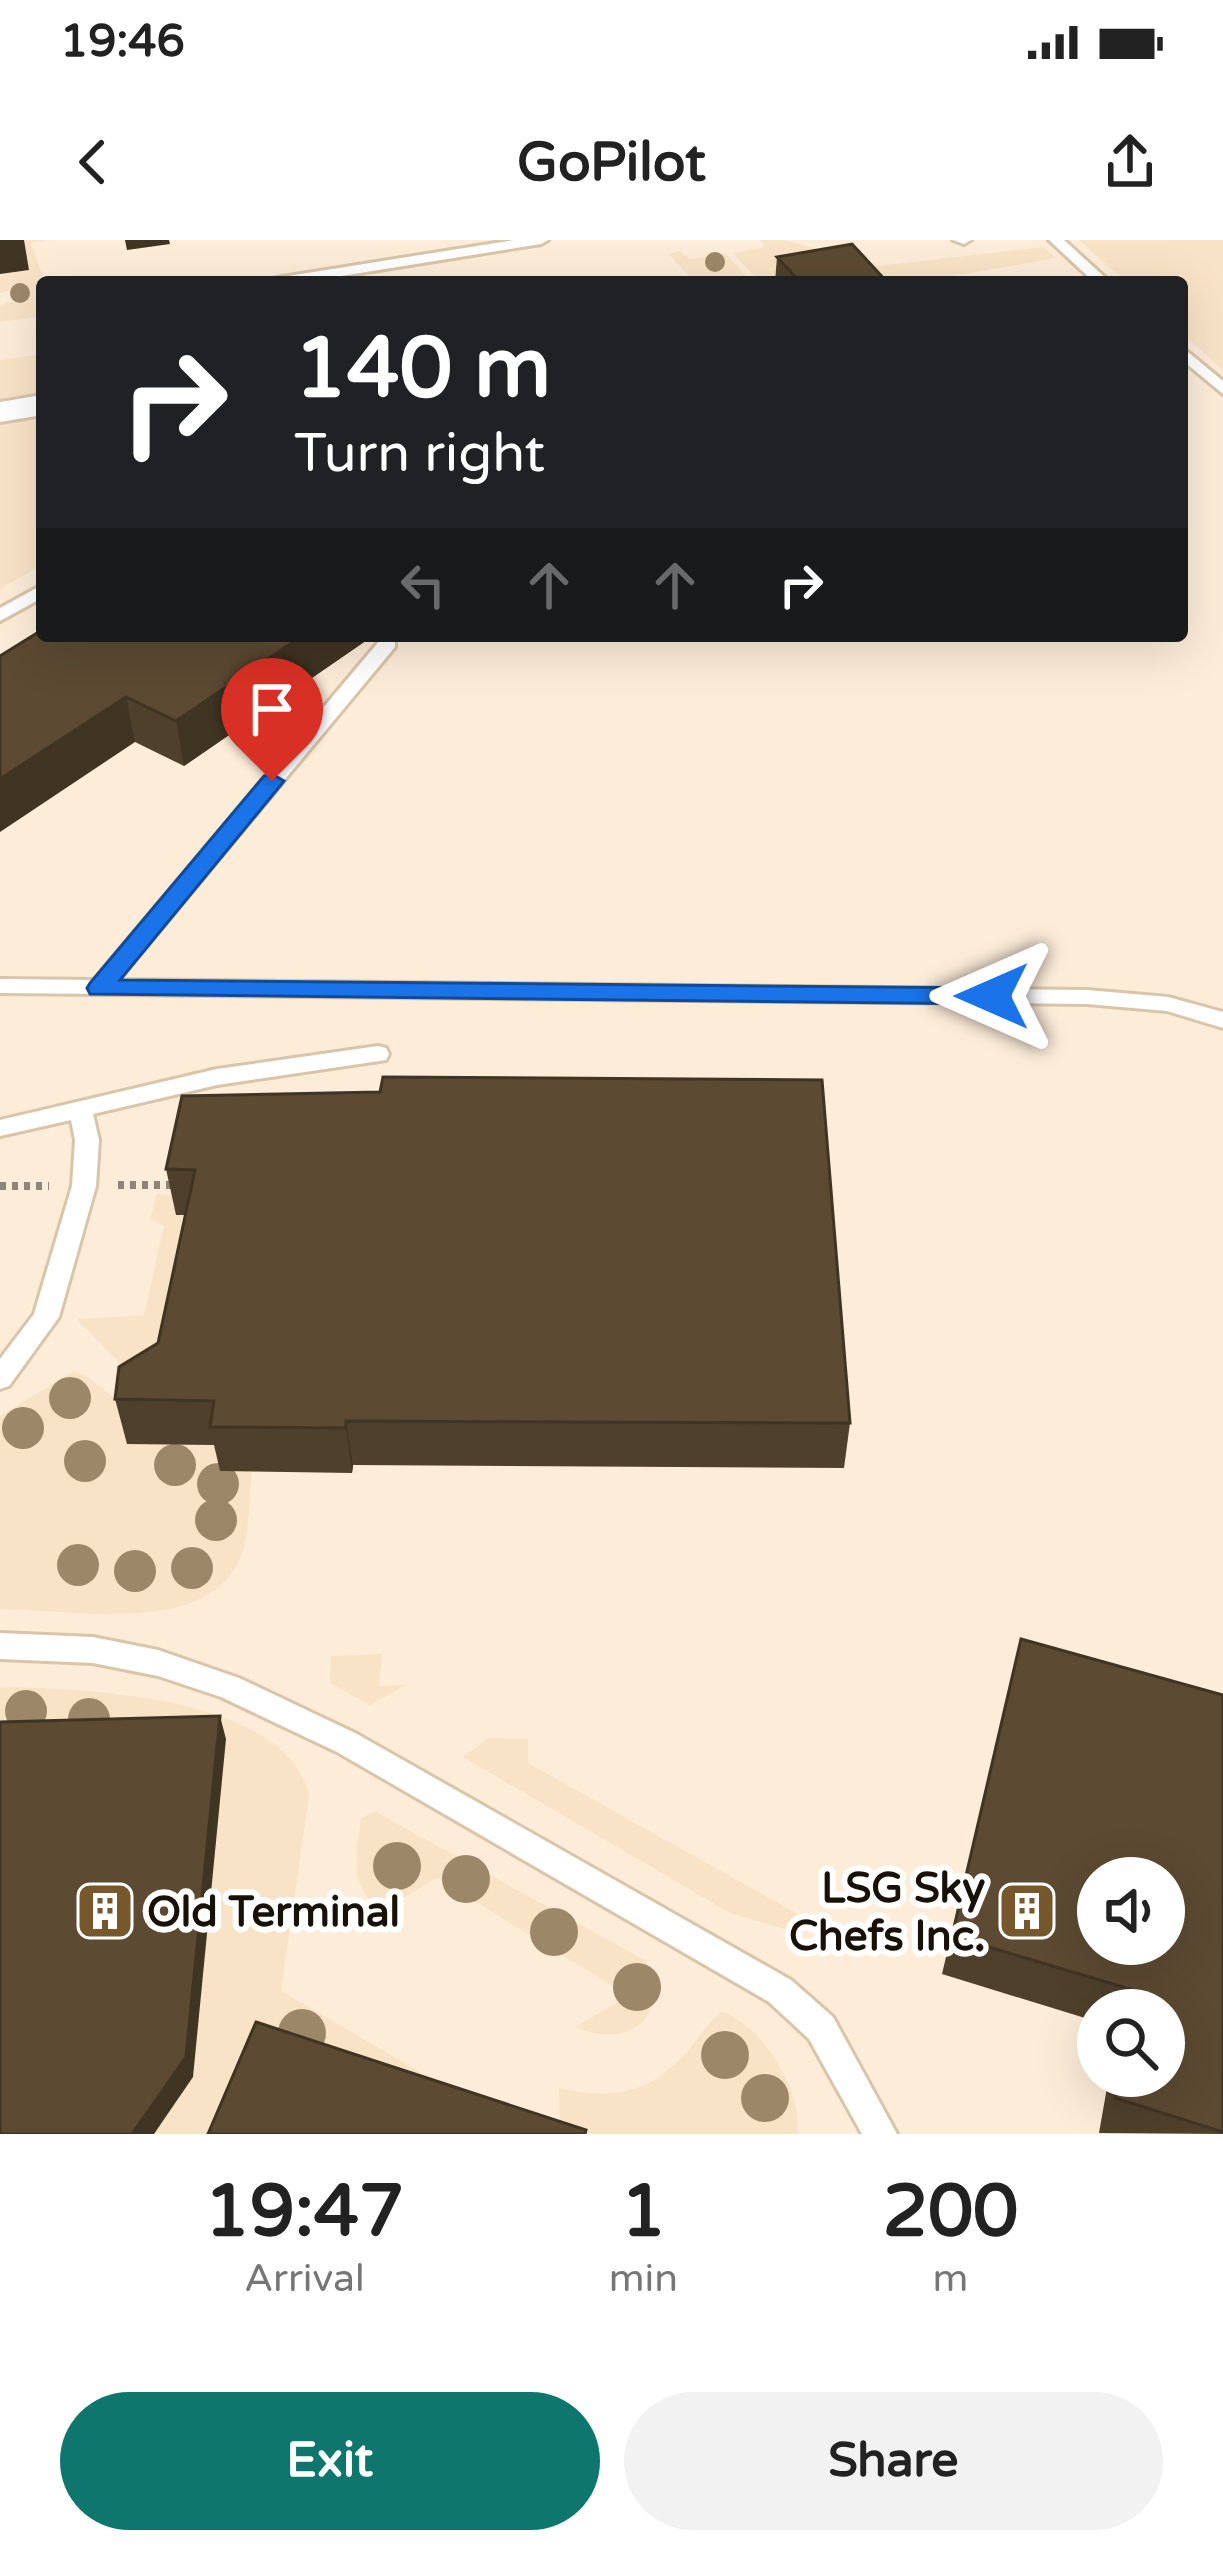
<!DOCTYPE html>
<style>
body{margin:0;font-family:"Varela Round",sans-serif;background:#f2f2f2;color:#222;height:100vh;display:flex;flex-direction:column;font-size:45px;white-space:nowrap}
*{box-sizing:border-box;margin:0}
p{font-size:39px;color:#767676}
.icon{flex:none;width:66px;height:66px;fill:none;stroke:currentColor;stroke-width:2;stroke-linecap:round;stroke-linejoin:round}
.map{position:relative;height:1894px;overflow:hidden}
.sheet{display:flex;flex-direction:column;background:#fff;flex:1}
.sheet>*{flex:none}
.hud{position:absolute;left:36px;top:36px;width:1152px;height:366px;border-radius:12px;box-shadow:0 12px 48px #0002;background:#202124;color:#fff;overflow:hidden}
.controls{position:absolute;left:1077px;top:1617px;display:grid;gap:24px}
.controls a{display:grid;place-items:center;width:108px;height:108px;border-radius:50%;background:#fff;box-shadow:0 12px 48px #0002;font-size:60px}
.pin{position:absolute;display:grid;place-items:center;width:102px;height:102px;color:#fff;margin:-123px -51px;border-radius:50% 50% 50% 0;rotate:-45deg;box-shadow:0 0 12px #0007}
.pin .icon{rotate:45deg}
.me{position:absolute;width:132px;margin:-66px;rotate:270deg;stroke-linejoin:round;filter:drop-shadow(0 0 9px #0008)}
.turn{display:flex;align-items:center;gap:42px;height:252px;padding:0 60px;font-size:54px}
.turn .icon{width:156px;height:156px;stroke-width:2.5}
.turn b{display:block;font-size:84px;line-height:102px}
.lanes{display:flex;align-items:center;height:114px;padding:0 60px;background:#0003;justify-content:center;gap:60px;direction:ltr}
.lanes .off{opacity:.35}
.eta{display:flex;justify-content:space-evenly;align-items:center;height:204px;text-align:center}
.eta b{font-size:72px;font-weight:700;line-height:84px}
.button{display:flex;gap:24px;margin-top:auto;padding:24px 60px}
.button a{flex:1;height:138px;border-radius:72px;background:#0f766e;color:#fff;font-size:48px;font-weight:700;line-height:138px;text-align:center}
.button a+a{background:#f2f2f2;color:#222}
.status{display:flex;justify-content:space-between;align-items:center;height:84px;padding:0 60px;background:#fff;direction:ltr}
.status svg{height:33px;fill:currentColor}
header{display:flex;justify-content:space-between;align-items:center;height:156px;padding:0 60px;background:#fff;font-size:54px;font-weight:700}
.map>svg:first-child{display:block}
.built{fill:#fcecd8;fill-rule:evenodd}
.green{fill:#f8e3c6}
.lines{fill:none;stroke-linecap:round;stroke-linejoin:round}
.lane-casing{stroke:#d9c5a9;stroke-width:6}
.street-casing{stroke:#d9c5a9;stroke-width:6}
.path{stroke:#8d857a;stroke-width:8;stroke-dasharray:6 6;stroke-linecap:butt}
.lane{fill:#fff;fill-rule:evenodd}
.street{fill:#fff;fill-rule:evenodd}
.tree{fill:#9c8869}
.wall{fill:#4f402b}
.shaded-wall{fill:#403423}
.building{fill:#5c4a32;stroke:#403423;stroke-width:3;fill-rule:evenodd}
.route{fill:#1a73e8;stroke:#114b97;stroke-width:3}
.labels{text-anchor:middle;stroke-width:12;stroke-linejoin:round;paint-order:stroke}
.near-poi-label{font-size:42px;font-weight:bold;fill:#181107;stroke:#fff;text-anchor:end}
</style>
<div class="status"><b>19:46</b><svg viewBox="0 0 49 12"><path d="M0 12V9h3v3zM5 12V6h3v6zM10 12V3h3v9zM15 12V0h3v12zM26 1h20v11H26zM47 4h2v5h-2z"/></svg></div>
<header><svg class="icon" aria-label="back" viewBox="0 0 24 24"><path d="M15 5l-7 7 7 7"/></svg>GoPilot<svg class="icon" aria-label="share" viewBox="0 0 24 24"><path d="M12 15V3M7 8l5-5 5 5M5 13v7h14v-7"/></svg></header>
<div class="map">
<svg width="1223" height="1894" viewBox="0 0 1223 1894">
<rect width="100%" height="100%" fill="#fdf4e9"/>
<path class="built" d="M0 0H1223V1894H0ZM42 42H1182V396H42ZM1098 1638H1164V1704H1098ZM1098 1770H1164V1836H1098Z"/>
<g class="green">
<path d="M19 0H45L31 3 45 42 42 76 0 82V65L15 61 11 51 0 53V34Z"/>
<path d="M760 0H784L878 26 1044 7 1056 18 919 42H760L733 13 765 7Z"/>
<path d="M1079 0H1223V130L1182 93V42H1126Z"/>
<path d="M680 11 690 19 726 14 751 42H672L691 38 669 14Z"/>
<path d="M42 114V153L0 160V120Z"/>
<path d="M42 177V325L0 349V184Z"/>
<path d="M157 954 181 955 205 976 154 1158 77 1079 144 1075 164 986 150 979Z"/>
<path d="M74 1131 86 1136 131 1171 224 1206 252 1231C249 1256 250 1283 244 1306 220 1401 71 1369 0 1369V1176Z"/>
<path d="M382 1414 379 1446 406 1445 370 1465 330 1443 331 1416Z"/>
<path d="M0 1447C83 1449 286 1454 309 1556L281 1751 526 1894H154L193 1837 0 1506Z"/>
<path d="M489 1498 528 1499V1523L803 1677 798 1693 730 1673 463 1517Z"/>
<path d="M374 1571 646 1721C672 1779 629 1809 575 1787L629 1756 437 1638 381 1671C348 1645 356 1616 361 1579Z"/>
<path d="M722 1772C763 1785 803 1852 797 1894H560L559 1848C609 1859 646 1856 683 1816 698 1800 705 1785 722 1772Z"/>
</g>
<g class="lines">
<defs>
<g id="lane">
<path d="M514 0H548L541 4 304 42H269L276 38Z"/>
<path d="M953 0H971L964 4Z"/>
<path d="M1049 0H1064L1110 42H1094Z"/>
<path d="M1182 107 1223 141V154L1182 120Z"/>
<path d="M42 345V358L0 381V368Z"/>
<path d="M388 397 395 399V407L118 740 1087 750 1168 757 1223 772V788L1167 771 1087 764 0 753V739L94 740 381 399Z"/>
<path d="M378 806 386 808 389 814 386 820 217 845 93 874 99 900 96 946 59 1077 9 1146 0 1149V1119L34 1074 72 946 75 900 71 880 0 896V880L217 829Z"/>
<path d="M0 1393 93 1397 158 1410 239 1438 357 1494 791 1740 833 1777 897 1894H862L809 1799 769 1762 337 1512 221 1457 158 1436 93 1423 0 1419Z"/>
</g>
<path id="street" d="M42 155V175L0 182V162Z"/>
</defs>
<use href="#lane" class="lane-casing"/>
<use href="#street" class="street-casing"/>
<g class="path">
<path d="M118 945H175"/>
<path d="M0 946H49"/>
</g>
<use href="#lane" class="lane"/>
<use href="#street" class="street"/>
</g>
<g class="tree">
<circle cx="715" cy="22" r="10"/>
<circle cx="20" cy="53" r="10"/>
<circle cx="70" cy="1158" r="21"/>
<circle cx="23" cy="1188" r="21"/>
<circle cx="85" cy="1221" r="21"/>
<circle cx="175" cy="1225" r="21"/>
<circle cx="218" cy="1244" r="21"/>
<circle cx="216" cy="1280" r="21"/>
<circle cx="78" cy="1325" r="21"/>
<circle cx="192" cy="1328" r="21"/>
<circle cx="135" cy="1331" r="21"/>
<circle cx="26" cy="1471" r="21"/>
<circle cx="89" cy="1479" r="21"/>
<circle cx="397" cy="1626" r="24"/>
<circle cx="466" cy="1639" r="24"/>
<circle cx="554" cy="1692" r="24"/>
<circle cx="637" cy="1747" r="24"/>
<circle cx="302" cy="1793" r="24"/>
<circle cx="725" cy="1815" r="24"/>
<circle cx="765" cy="1858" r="24"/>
</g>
<g class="wall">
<path d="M777 17 887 42H775Z"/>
<path d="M367 400 184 526 135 502 0 416Z"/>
<path d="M182 856 850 1183 844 1228 353 1225 352 1233 220 1231 214 1205 127 1204 115 1159 158 1103 185 975H176L166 929Z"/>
<path d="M1021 1399 1223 1455V1894L1099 1893 1109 1836H1164V1770H1098V1782L942 1734Z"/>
</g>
<g class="shaded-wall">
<path d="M0 0H24L29 30 0 34Z"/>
<path d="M125 0H169L170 4 127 10Z"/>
<path d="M302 396H367V400L184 526 176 481Z"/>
<path d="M126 457 135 502 0 592V539Z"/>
<path d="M346 1181 353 1225 352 1233 346 1188Z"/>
<path d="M220 1476 226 1499 193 1837 154 1894H132Z"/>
</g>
<g class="building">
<path d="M852 4 887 42H800L777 17Z"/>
<path d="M42 390V396H302L176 481 126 457 0 539V416Z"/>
<path d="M383 837 822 840 850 1183 346 1181V1188L210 1187 214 1161 115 1159 119 1127 158 1103 195 930 166 929 182 856 380 852Z"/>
<path d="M1021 1399 1223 1455V1892L1115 1858 1118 1836H1164V1770H1129L1133 1750 952 1696ZM1098 1638H1164V1704H1098Z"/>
<path d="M220 1476 186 1817 132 1894H0V1482Z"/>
<path d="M256 1782 586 1890 585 1894H208Z"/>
</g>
<path class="route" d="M272 534 284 541 280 546 120 740 992 748 1005 756 992 764 90 754 87 748 90 743 264 536Z"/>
<defs>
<symbol id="building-square" viewBox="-11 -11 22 22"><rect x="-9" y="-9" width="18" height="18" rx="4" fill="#76582c" stroke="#fff"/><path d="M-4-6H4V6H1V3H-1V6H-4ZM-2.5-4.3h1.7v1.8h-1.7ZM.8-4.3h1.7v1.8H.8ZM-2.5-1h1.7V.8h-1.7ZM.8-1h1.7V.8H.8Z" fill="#fff"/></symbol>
</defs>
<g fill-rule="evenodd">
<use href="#building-square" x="72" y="1638" width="66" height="66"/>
<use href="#building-square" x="994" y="1638" width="66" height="66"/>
</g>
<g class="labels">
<g class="near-poi-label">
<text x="985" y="1662">LSG Sky<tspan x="985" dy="48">Chefs Inc.</tspan></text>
<text x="147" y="1686" text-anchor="start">Old Terminal</text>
</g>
</g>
</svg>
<div class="controls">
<a><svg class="icon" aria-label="sound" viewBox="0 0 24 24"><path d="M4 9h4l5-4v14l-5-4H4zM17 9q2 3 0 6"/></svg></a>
<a><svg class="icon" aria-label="search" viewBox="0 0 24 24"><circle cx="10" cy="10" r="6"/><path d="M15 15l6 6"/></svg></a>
</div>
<div class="pin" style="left:272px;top:541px;background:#d93025"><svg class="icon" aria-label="arrive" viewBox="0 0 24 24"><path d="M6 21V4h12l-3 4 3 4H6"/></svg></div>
<svg class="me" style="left:992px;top:756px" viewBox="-20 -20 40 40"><path d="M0-17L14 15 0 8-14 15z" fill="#1a73e8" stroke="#fff" stroke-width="4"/></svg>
<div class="hud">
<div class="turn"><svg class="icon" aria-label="right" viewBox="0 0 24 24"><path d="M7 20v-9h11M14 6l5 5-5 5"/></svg><div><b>140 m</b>Turn right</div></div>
<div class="lanes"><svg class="icon off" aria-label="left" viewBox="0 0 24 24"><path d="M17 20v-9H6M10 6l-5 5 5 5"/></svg><svg class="icon off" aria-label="ahead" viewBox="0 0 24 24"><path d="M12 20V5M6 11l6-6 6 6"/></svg><svg class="icon off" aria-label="ahead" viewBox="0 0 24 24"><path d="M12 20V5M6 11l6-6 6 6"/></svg><svg class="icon" aria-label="right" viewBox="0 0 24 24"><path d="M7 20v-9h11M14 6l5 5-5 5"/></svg></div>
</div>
</div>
<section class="sheet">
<div class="eta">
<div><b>19:47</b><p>Arrival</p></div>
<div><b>1</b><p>min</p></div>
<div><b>200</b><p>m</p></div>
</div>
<div class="button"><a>Exit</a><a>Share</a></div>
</section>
